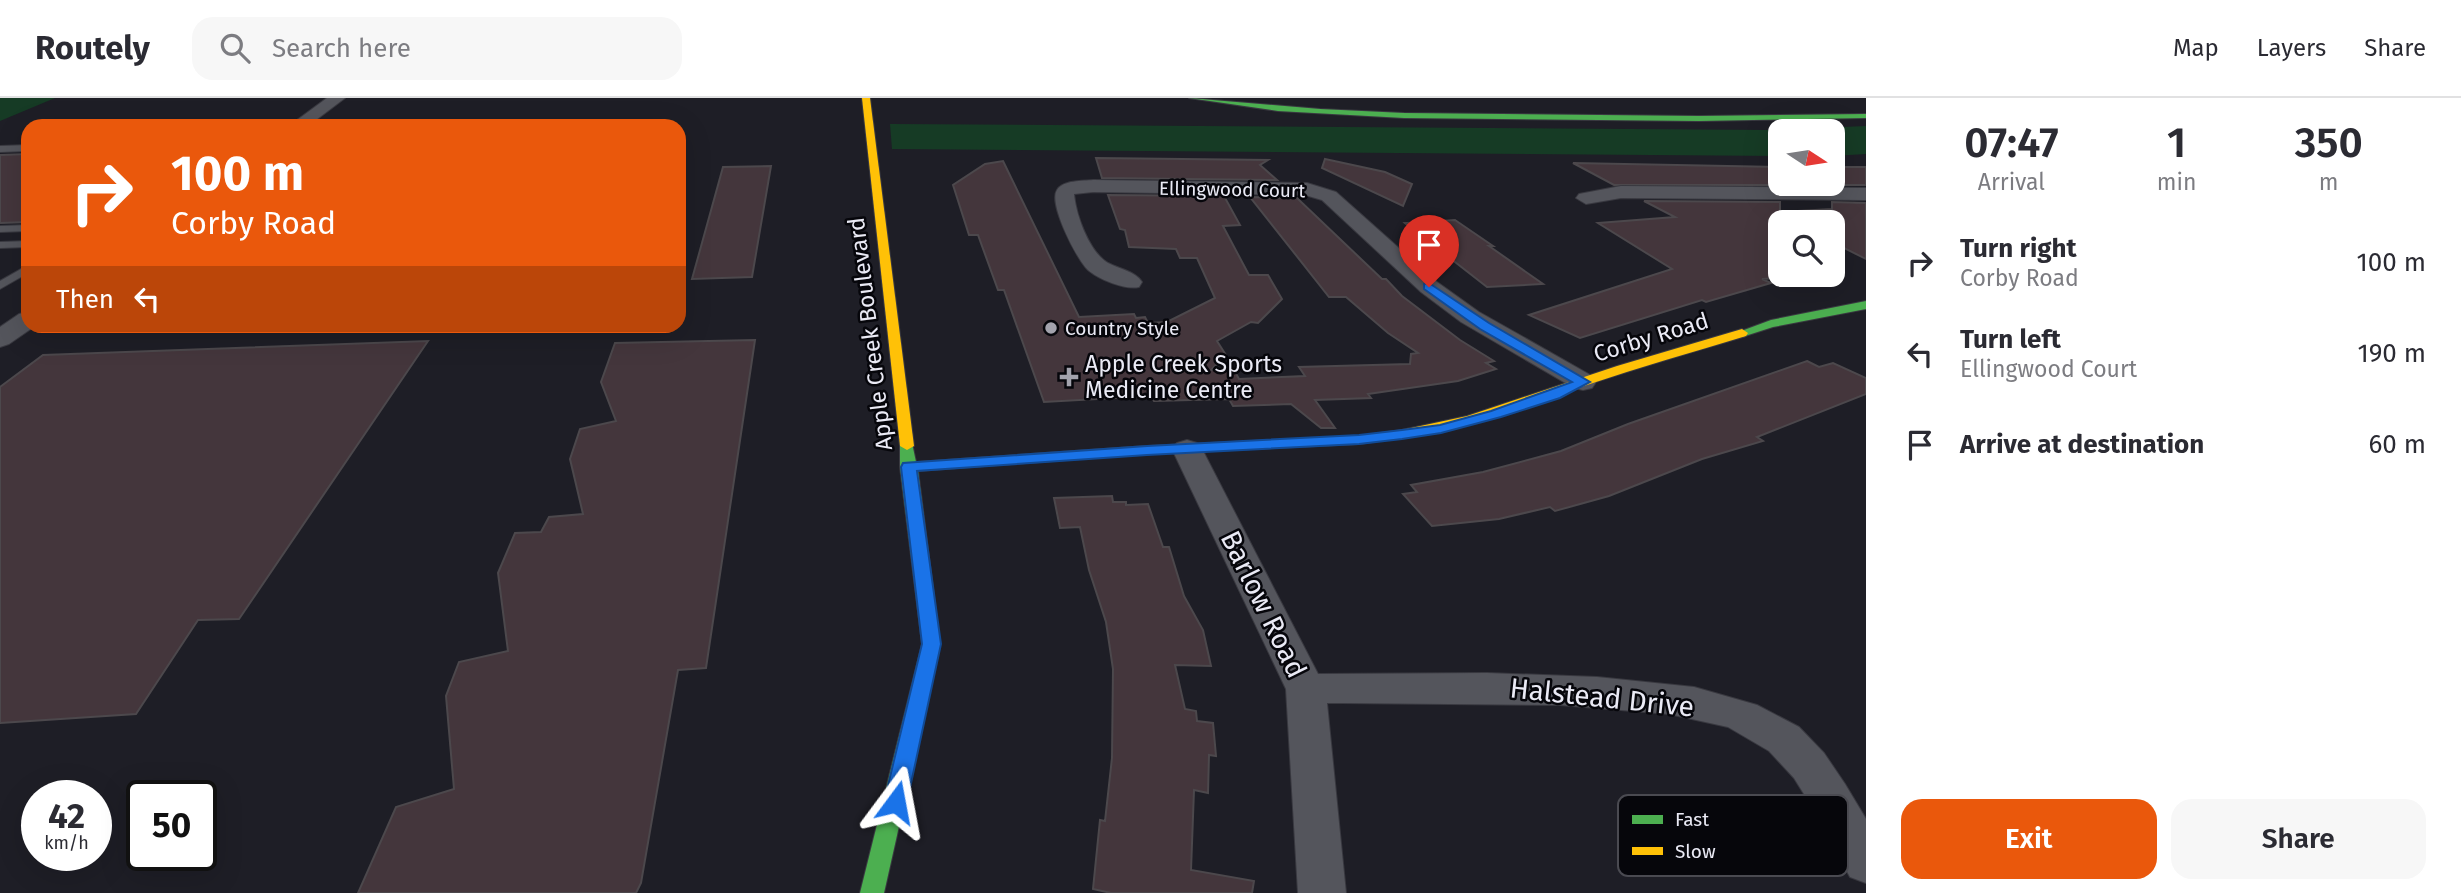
<!DOCTYPE html>
<style>
body{margin:0;font-family:"Fira Sans",sans-serif;background:#f7f7f7;color:#2b2b33;height:100vh;display:flex;flex-direction:column;font-size:26px;white-space:nowrap}
*{box-sizing:border-box;margin:0}
p{font-size:23px;color:#7c7c81}
.icon{flex:none;width:38px;height:38px;fill:none;stroke:currentColor;stroke-width:2;stroke-linecap:round;stroke-linejoin:round}
.map{position:relative;flex:1;overflow:hidden}
.panel{display:flex;flex-direction:column;background:#fff;width:595px}
.panel>*{flex:none}
.banner{position:absolute;left:21px;top:21px;width:665px;height:214px;border-radius:21px;box-shadow:0 7px 28px #0002;background:#ea580c;color:#fff;overflow:hidden}
.needle{width:46px;rotate:102deg}
.controls{position:absolute;left:1768px;top:21px;display:grid;gap:14px}
.controls a{display:grid;place-items:center;width:77px;height:77px;border-radius:14px;background:#fff;box-shadow:0 7px 28px #0002;font-size:35px}
.speed{position:absolute;left:21px;top:682px;display:flex;gap:14px;font-size:35px;font-weight:700;text-align:center}
.speed>*{display:grid;place-content:center;width:91px;height:91px;border-radius:50%;background:#fff;box-shadow:0 7px 28px #0002;line-height:1}
.speed small{font-size:18px;font-weight:400}
.speed .limit{border:4px solid #111;border-radius:10px;background:#fff;color:#111}
.pin{position:absolute;display:grid;place-items:center;width:60px;height:60px;color:#fff;margin:-72px -30px;border-radius:50% 50% 50% 0;rotate:-45deg;box-shadow:0 0 7px #0007}
.pin .icon{rotate:45deg}
.me{position:absolute;width:77px;margin:-38px;rotate:13deg;stroke-linejoin:round;filter:drop-shadow(0 0 5px #0008)}
.turn{display:flex;align-items:center;gap:24px;height:147px;padding:0 35px;font-size:32px}
.turn .icon{width:91px;height:91px;stroke-width:2.5}
.turn b{display:block;font-size:49px;line-height:60px}
.then{display:flex;align-items:center;height:66px;padding:0 35px;background:#0003;gap:14px;font-size:26px}
.eta{display:flex;justify-content:space-evenly;align-items:center;height:119px;text-align:center}
.eta b{font-size:42px;font-weight:600;line-height:49px}
.action{display:flex;gap:14px;margin-top:auto;padding:14px 35px}
.action a{flex:1;height:80px;border-radius:21px;background:#ea580c;color:#fff;font-size:28px;font-weight:600;line-height:80px;text-align:center}
.action a+a{background:#f7f7f7;color:#2b2b33}
ul{padding:0;list-style:none}
li{display:flex;align-items:center;gap:21px;height:91px;padding:0 35px}
li div{flex:1}
li b{display:block;font-size:26px}
li em{font-style:normal}
header{display:flex;align-items:center;gap:42px;box-sizing:border-box;height:98px;padding:0 35px;background:#fff;border-bottom:2px solid #e1e1e2}
header strong{font-size:33px}
nav{display:flex;gap:38px;margin-inline-start:auto;font-size:24px}
.search{width:490px;height:63px;background:#f7f7f7;display:flex;align-items:center;gap:18px;box-sizing:border-box;padding:0 24px;border-radius:21px;color:#7c7c81;font-size:26px}
main{display:flex;flex:1;min-height:0}
.map>svg:first-child{display:block}
.green{fill:#163b25}
.building{fill:#44363c;stroke:#4c484c;stroke-width:2}
.lines{fill:none;stroke-linecap:round;stroke-linejoin:round}
.lane-casing{stroke:#393940;stroke-width:2}
.street-casing{stroke:#393940;stroke-width:2}
.fast-casing{stroke:#393940;stroke-width:2}
.slow-casing{stroke:#393940;stroke-width:2}
.lane{fill:#54555c;fill-rule:evenodd}
.street{fill:#54555c;fill-rule:evenodd}
.fast{fill:#4caf50;fill-rule:evenodd}
.slow{fill:#ffc107;fill-rule:evenodd}
.route{fill:#1a73e8;stroke:#114b97;stroke-width:2}
.poi-dot{fill:#a3a3ad;stroke:#06060b;stroke-width:2.5}
.labels{text-anchor:middle;stroke-width:5;stroke-linejoin:round;paint-order:stroke}
.far-street-label{font-size:19px;fill:#eaeaf5;stroke:#06060b}
.far-poi-label{font-size:19px;fill:#eaeaf5;stroke:#06060b;text-anchor:start}
.street-label{font-size:23px;fill:#eaeaf5;stroke:#06060b}
.poi-label{font-size:23px;fill:#eaeaf5;stroke:#06060b;text-anchor:start}
.near-street-label{font-size:28px;fill:#eaeaf5;stroke:#06060b}
.key{fill:#06060b;stroke:#4a4a51;stroke-width:2}
.key-label{font-size:19px;fill:#eaeaf5}
</style>
<header>
<strong>Routely</strong>
<div class="search"><svg class="icon" aria-label="search" viewBox="0 0 24 24"><circle cx="10" cy="10" r="6"/><path d="M15 15l6 6"/></svg>Search here</div>
<nav><a>Map</a><a>Layers</a><a>Share</a></nav>
</header>
<main>
<div class="map">
<svg width="1866" height="795" viewBox="0 0 1866 795">
<rect width="100%" height="100%" fill="#1e1e26"/>
<g class="green">
<path d="M0 0H55L0 23Z"/>
<path d="M890 26 1769 32 1866 28V56L1832 58V33H1780V58L892 51Z"/>
</g>
<g class="building">
<path d="M28 56V124L0 125V57Z"/>
<path d="M1096 60 1268 62 1260 67 1277 82 1102 80Z"/>
<path d="M1325 61 1385 74 1412 86 1403 108 1322 70Z"/>
<path d="M1003 63 1079 219 1134 216 1136 220 1145 219 1148 225 1167 224 1215 200 1197 160H1180L1176 151 1129 149 1125 132 1120 131 1108 97 1224 98 1240 127 1223 128 1249 177H1268L1282 201 1258 225 1251 224 1217 243 1226 257 1211 272H1234L1239 281 1305 278 1299 269 1410 266 1411 256 1418 255 1388 235 1346 199H1329L1250 99 1297 100 1382 181H1386L1402 198 1460 242 1494 263 1486 265 1496 271 1458 283 1368 296 1371 300 1315 302 1335 330H1321L1291 306 1233 308 1229 301 1154 303 1151 298 1044 304 1004 192H998L978 137H969L953 87 985 66Z"/>
<path d="M1573 65 1780 69V87H1614Z"/>
<path d="M771 68 752 179 692 181 723 69Z"/>
<rect x="1832" y="69" width="34" height="18"/>
<path d="M1644 103 1780 104V114L1832 111V104L1866 105V161L1832 144V124H1792L1780 118V180L1762 181 1771 185 1706 204 1702 202 1580 240 1529 217 1672 171 1598 125 1675 119Z"/>
<path d="M1455 122 1493 148H1489L1543 186 1487 189 1405 125Z"/>
<path d="M755 242 706 570 678 572 641 785 636 795H358L396 709 454 691 446 598 459 564 508 553 498 475 515 435 541 434 549 419 583 416 570 361 580 331 616 323 601 284 615 245Z"/>
<path d="M428 243 239 521 198 522 136 616 0 625V289L43 257Z"/>
<path d="M1807 263 1819 269 1833 265 1866 280V296L1757 339 1763 343 1702 361 1609 398 1555 413 1550 409 1499 421 1432 428 1403 396 1417 394 1411 387 1483 374 1561 353 1628 326Z"/>
<path d="M1112 398 1113 404H1126V407L1148 406 1163 449H1169L1184 498 1203 532 1211 568 1175 567 1185 611 1196 613 1197 623 1213 625 1216 658 1209 657 1208 695 1194 692 1191 772 1254 783 1252 795H1111L1093 791 1100 722 1105 723 1112 660 1113 571 1106 524 1089 472 1080 429 1060 430 1054 400Z"/>
</g>
<g class="lines">
<defs>
<g id="lane">
<path d="M28 47V53L0 54V48Z"/>
<path d="M28 127V133L0 134V128Z"/>
<path d="M28 143V149L0 150V144Z"/>
<path d="M28 167V175L0 191V183Z"/>
</g>
<g id="street">
<path d="M327 0H345L308 28H289Z"/>
<path d="M1093 82 1307 85 1336 94 1437 184 1479 214 1592 278 1596 284 1592 290 1583 292 1574 290 1461 224 1421 194 1322 102 1305 97 1093 94 1074 96C1076 117 1089 154 1108 165 1119 171 1135 173 1142 184L1139 189C1125 192 1100 182 1088 172 1077 162 1048 105 1057 92 1063 82 1083 83 1093 82Z"/>
<path d="M1621 88 1866 90V102L1621 100 1586 106 1576 100 1579 96Z"/>
<path d="M28 214V228H35L9 246 0 249V229L19 216Z"/>
<path d="M1187 342 1197 345 1202 351 1318 576 1487 575 1597 579 1694 589 1757 607 1799 629 1824 655 1845 686 1866 721V785L1850 779 1814 712 1794 680 1769 653 1728 629 1669 616 1560 607 1342 605H1327L1346 795H1298L1286 591 1172 351 1177 345Z"/>
</g>
<g id="fast">
<path d="M1189 0 1320 11 1404 15 1699 18 1866 16V20L1699 23 1404 20 1278 13Z"/>
<path d="M1866 203V211L1773 229 1742 239 1736 235 1771 222Z"/>
<path d="M1402 332 1409 336 1407 339 1359 346 1147 356 918 373 940 546 884 795H860L922 546 900 369V348L902 345H912L916 364 1147 348 1359 338Z"/>
</g>
<g id="slow">
<path d="M862 0H870L914 348 907 352 900 348Z"/>
<path d="M1742 231 1748 235 1746 238C1693 254 1640 269 1587 287 1526 308 1466 330 1402 340L1395 336 1397 333 1467 318 1617 268Z"/>
</g>
</defs>
<use href="#lane" class="lane-casing"/>
<use href="#street" class="street-casing"/>
<use href="#fast" class="fast-casing"/>
<use href="#slow" class="slow-casing"/>
<use href="#lane" class="lane"/>
<use href="#street" class="street"/>
<use href="#fast" class="fast"/>
<use href="#slow" class="slow"/>
</g>
<path class="route" d="M1429 185 1489 225 1590 284 1560 300 1501 319 1441 335 1402 341 1359 346 1147 357 917 373 941 546 907 704 904 710 896 713 888 710 884 704 922 546 901 369 903 365 1147 348 1359 337 1402 332 1440 327 1491 313 1572 284 1480 231 1424 191V186Z"/>
<g class="poi-dot">
<circle cx="1051" cy="230" r="7"/>
<path d="M1065.5 268.5h7v7h7v7h-7v7h-7v-7h-7v-7h7z"/>
</g>
<g class="labels">
<g class="far-street-label">
<text transform="translate(1232 91) rotate(1)" y="7">Ellingwood Court</text>
</g>
<g class="far-poi-label">
<text x="1065" y="237">Country Style</text>
</g>
<g class="street-label">
<text transform="translate(870 236) rotate(-97)" y="8">Apple Creek Boulevard</text>
<text transform="translate(1651 239) rotate(-17)" y="8">Corby Road</text>
</g>
<g class="poi-label">
<text x="1085" y="274">Apple Creek Sports<tspan x="1085" dy="26">Medicine Centre</tspan></text>
</g>
<g class="near-street-label">
<text transform="translate(1264 506) rotate(64)" y="10">Barlow Road</text>
<text transform="translate(1602 599) rotate(6)" y="10">Halstead Drive</text>
</g>
</g>
<rect x="1618" y="697" width="230" height="81" rx="10" class="key"/>
<rect x="1632" y="717" width="31" height="9" fill="#4caf50"/>
<rect x="1632" y="749" width="31" height="8" fill="#ffc107"/>
<g class="key-label">
<text x="1675" y="728">Fast</text>
<text x="1675" y="760">Slow</text>
</g>
</svg>
<div class="controls">
<a><svg class="needle" viewBox="-14 -14 28 28"><path d="M0-13l5 13h-10z" fill="#e53935"/><path d="M0 13l5-13h-10z" fill="#7c7c81"/></svg></a>
<a><svg class="icon" aria-label="search" viewBox="0 0 24 24"><circle cx="10" cy="10" r="6"/><path d="M15 15l6 6"/></svg></a>
</div>
<div class="speed"><div>42<small>km/h</small></div><div class="limit">50</div></div>
<div class="pin" style="left:1429px;top:189px;background:#d93025"><svg class="icon" aria-label="arrive" viewBox="0 0 24 24"><path d="M6 21V4h12l-3 4 3 4H6"/></svg></div>
<svg class="me" style="left:896px;top:704px" viewBox="-20 -20 40 40"><path d="M0-17L14 15 0 8-14 15z" fill="#1a73e8" stroke="#fff" stroke-width="4"/></svg>
<div class="banner">
<div class="turn"><svg class="icon" aria-label="right" viewBox="0 0 24 24"><path d="M7 20v-9h11M14 6l5 5-5 5"/></svg><div><b>100 m</b>Corby Road</div></div>
<div class="then">Then<svg class="icon" aria-label="left" viewBox="0 0 24 24"><path d="M17 20v-9H6M10 6l-5 5 5 5"/></svg></div>
</div>
</div>
<section class="panel">
<div class="eta">
<div><b>07:47</b><p>Arrival</p></div>
<div><b>1</b><p>min</p></div>
<div><b>350</b><p>m</p></div>
</div>
<ul>
<li><svg class="icon" aria-label="right" viewBox="0 0 24 24"><path d="M7 20v-9h11M14 6l5 5-5 5"/></svg><div><b>Turn right</b><p>Corby Road</p></div><em>100 m</em></li>
<li><svg class="icon" aria-label="left" viewBox="0 0 24 24"><path d="M17 20v-9H6M10 6l-5 5 5 5"/></svg><div><b>Turn left</b><p>Ellingwood Court</p></div><em>190 m</em></li>
<li><svg class="icon" aria-label="arrive" viewBox="0 0 24 24"><path d="M6 21V4h12l-3 4 3 4H6"/></svg><div><b>Arrive at destination</b></div><em>60 m</em></li>
</ul>
<div class="action"><a>Exit</a><a>Share</a></div>
</section>
</main>
